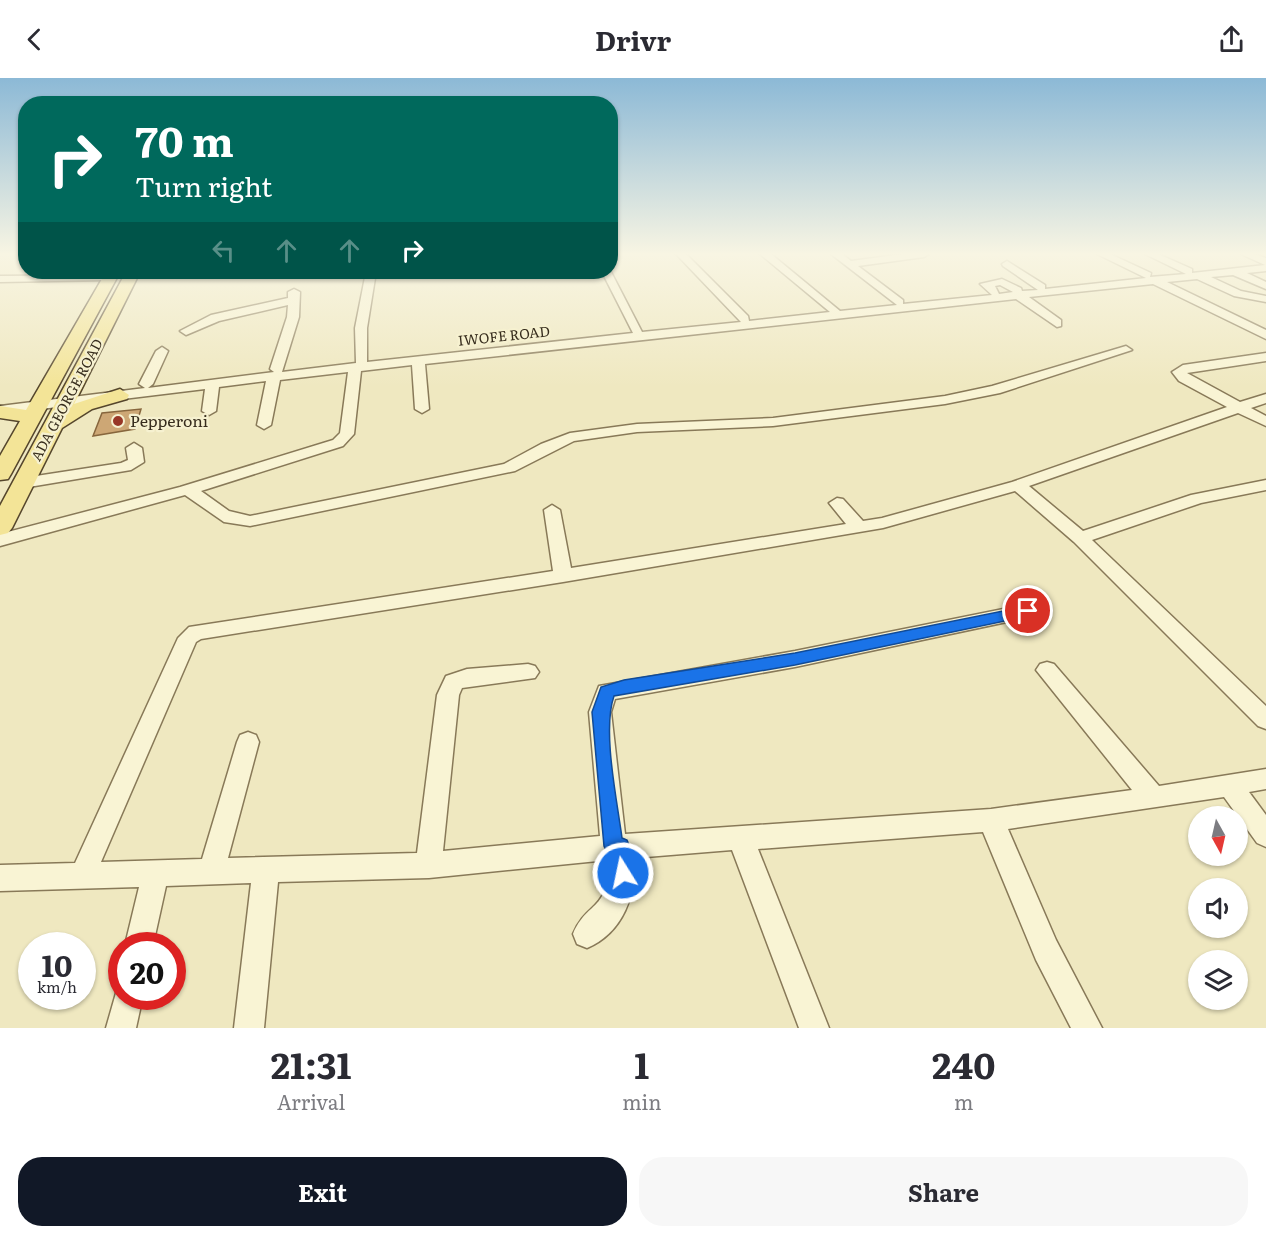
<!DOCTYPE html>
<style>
body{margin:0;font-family:Literata,serif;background:#f7f7f7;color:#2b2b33;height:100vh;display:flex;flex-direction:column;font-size:22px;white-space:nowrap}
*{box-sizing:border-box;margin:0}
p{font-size:20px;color:#7c7c81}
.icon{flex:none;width:33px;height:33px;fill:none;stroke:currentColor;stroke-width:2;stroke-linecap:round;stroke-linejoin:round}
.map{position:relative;height:950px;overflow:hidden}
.side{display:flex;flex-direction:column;background:#fff;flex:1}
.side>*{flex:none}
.top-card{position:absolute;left:18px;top:18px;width:600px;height:183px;border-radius:24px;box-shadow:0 2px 4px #0004;background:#00695c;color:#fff;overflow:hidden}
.needle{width:39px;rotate:172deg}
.fabs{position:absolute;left:1188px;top:728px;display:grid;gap:12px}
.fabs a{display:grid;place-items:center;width:60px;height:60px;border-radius:50%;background:#fff;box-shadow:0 2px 4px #0004;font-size:30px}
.speed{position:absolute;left:18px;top:854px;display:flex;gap:12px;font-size:30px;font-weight:700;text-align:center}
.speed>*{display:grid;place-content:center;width:78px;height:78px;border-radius:50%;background:#fff;box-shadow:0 2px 4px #0004;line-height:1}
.speed small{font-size:15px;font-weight:400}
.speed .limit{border:9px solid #d22;background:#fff;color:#111}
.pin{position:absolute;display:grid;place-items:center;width:51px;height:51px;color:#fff;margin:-26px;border:3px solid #fff;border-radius:50%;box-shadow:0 2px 6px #0007}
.me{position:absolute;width:66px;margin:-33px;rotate:350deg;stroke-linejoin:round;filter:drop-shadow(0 0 4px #0008)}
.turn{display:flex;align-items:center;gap:21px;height:126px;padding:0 18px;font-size:27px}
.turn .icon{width:78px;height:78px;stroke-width:2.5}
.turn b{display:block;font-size:42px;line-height:51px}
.lanes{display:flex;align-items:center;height:57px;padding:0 18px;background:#0003;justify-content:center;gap:30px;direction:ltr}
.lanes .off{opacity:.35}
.eta{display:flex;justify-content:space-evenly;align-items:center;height:102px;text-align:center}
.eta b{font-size:36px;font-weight:700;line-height:42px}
.cta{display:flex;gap:12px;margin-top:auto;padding:12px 18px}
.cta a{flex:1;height:69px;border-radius:24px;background:#111827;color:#fff;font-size:24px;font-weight:700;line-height:69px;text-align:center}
.cta a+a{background:#f7f7f7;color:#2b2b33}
header{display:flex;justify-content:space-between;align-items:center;height:78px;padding:0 18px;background:#fff;font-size:27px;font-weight:700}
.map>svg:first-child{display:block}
.building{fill:#cda775;stroke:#87663d;stroke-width:1.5}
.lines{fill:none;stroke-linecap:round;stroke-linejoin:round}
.minor-casing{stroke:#887958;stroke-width:3}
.major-casing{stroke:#55462c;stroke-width:3}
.minor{fill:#f9f4d4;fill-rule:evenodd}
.major{fill:#f3e497;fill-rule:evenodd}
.route{fill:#1a73e8;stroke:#114b97;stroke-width:1.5}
.poi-dot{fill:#983727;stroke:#f6f1d0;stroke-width:2}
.labels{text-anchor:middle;stroke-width:4.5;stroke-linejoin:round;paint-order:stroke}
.far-street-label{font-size:14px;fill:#372d1d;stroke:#f6f1d0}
.poi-label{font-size:16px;fill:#372d1d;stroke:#f6f1d0;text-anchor:start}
</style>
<header><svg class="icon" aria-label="back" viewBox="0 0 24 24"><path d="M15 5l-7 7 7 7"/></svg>Drivr<svg class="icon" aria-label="share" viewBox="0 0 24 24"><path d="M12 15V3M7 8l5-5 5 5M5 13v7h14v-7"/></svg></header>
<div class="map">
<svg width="1266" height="950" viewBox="0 0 1266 950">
<rect width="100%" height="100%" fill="#efe8c0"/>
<path class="building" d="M141 331 135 351 93 358 102 335Z"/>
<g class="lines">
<defs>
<g id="minor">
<path d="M610 176H616L610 179Z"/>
<path d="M676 176H686L748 238 749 243 830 234 760 176H771L840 233 897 227 831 176H842L851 183 903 176H929L924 179 858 188 903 222V226L992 217 980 206 1002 201 1021 210 1022 213 1038 212 1003 188 1002 186 1007 183 1045 207V211L1146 200 1097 176H1110L1151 195 1150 199 1186 196 1145 176H1158L1192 191V195L1265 187 1241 176H1254L1266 180V193L1247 195 1266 204V211L1233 197 1211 199 1241 213 1266 218V224L1234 218 1197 201 1167 204 1266 252V261L1153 206 1029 219 1061 242V248L1057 249 1016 221 425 286 429 331 422 335 415 331 412 287 361 293 354 356 343 368 201 413 229 433 250 438 504 386 541 366 570 355 637 346 773 340 945 318 992 308 1126 268 1132 272 1000 315 945 326 773 348 637 354 574 363 515 393 250 448 224 444 185 417 0 468V456L180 409 333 362 340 355 348 294 280 302 271 347 264 351 257 347 266 303 219 309 216 333 209 337 202 333 205 311 0 336V328L145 310 139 306 156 273 162 269 168 273 153 306 148 310 274 294 270 291 287 239 288 227 219 243 186 257 180 253 211 237 288 220V214L294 211 300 214 299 239 282 294 356 285 355 250 366 194H376L367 250V284L633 255 602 194 610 192 642 254 741 244ZM1000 207 1013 214 999 216 995 208Z"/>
<path d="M114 197V201L110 202 0 204V198Z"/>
<path d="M1266 275V283L1187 295 1240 324 1266 316V325L1251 330 1266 338V348L1238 335 1029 408 1083 453 1191 417 1266 402V412L1201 425 1092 462 1266 628V651L1258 648 1074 464 1015 413 883 450 563 504 201 561 196 564 101 784 202 781 237 664 240 657 248 654 256 657 259 664 228 780 417 775 437 617 446 598 467 591 528 586 535 588 539 594 535 600 462 610 459 617 443 773 600 758 589 634 599 608 795 573 1028 526 1035 528 1038 533 1035 538 795 589 615 621 611 634 625 756 991 731 1132 712 1036 592 1040 586 1047 584 1054 586 1159 708 1266 691V711L1249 714 1266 737V769L1257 765 1224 719 1008 751 1056 862 1102 950H1071L1036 882 983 754 758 771 829 950H799L732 772 634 780C637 816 623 855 587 870L577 866 573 856C588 821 609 835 608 782L429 800 278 804 264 950H234L251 805 166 808 153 867H125L139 809 0 813V787L75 785 178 560 189 549 553 493 544 432 552 427 560 432 571 490 846 446 829 425 837 420 843 421 863 443 882 440 1012 404 1227 329 1179 303 1172 294 1183 287Z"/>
<path d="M134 365 142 370 144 384 131 392 23 410 15 405 23 400 121 385 128 382 126 370Z"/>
<path d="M122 906V918H143L136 950H106L118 908Z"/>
</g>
<g id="major">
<path d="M106 194H120L11 396 8 401 0 402V378L20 343 0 340V328L26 332Z"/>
<path d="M126 194H140L74 326 120 311 129 317 127 321 92 331 62 350 12 450 8 455 0 457V428Z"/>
</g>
</defs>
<use href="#minor" class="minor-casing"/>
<use href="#major" class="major-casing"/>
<use href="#minor" class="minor"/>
<use href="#major" class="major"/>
</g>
<linearGradient id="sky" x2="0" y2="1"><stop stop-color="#8cb9d6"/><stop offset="0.57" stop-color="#f8f5e3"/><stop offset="1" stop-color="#f8f5e3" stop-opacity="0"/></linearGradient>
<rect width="1266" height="309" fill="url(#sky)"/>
<path class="route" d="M1028 528 1033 529 1035 533 1033 537 795 587 614 618C602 652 617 722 622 760L627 762C632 773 635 791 630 802L623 805 616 802 611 777 607 775 604 768 592 634 601 609 624 602 795 575Z"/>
<circle class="poi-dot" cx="118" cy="343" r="6"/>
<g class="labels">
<g class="far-street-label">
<text transform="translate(504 258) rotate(-6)" y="5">IWOFE ROAD</text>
<text transform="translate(67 322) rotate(-62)" y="5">ADA GEORGE ROAD</text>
</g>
<g class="poi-label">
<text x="130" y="349">Pepperoni</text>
</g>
</g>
</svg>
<div class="fabs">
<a><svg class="needle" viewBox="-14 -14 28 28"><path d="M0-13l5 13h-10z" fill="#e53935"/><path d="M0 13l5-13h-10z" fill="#7c7c81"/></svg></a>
<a><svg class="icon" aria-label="sound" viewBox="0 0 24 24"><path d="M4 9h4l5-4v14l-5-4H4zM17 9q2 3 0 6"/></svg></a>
<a><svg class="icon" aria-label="layers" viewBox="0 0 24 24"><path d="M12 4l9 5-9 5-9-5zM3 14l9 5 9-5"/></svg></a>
</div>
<div class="speed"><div>10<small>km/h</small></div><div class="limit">20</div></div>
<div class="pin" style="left:1028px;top:533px;background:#d93025"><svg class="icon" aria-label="arrive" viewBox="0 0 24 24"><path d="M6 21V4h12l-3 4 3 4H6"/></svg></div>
<svg class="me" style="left:623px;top:795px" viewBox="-20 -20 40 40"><circle r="17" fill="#1a73e8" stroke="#fff" stroke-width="3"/><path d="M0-11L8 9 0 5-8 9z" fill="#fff"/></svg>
<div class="top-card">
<div class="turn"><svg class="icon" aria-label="right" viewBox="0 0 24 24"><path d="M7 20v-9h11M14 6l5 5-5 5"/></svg><div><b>70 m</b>Turn right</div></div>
<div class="lanes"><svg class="icon off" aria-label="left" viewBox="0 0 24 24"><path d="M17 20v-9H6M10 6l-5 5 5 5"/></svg><svg class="icon off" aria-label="ahead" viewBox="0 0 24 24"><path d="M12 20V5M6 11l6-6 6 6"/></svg><svg class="icon off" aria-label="ahead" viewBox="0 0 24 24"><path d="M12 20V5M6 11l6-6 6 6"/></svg><svg class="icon" aria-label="right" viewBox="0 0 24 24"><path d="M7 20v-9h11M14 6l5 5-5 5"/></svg></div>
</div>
</div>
<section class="side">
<div class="eta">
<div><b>21:31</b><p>Arrival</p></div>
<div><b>1</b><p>min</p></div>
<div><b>240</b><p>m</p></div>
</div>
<div class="cta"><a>Exit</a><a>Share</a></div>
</section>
